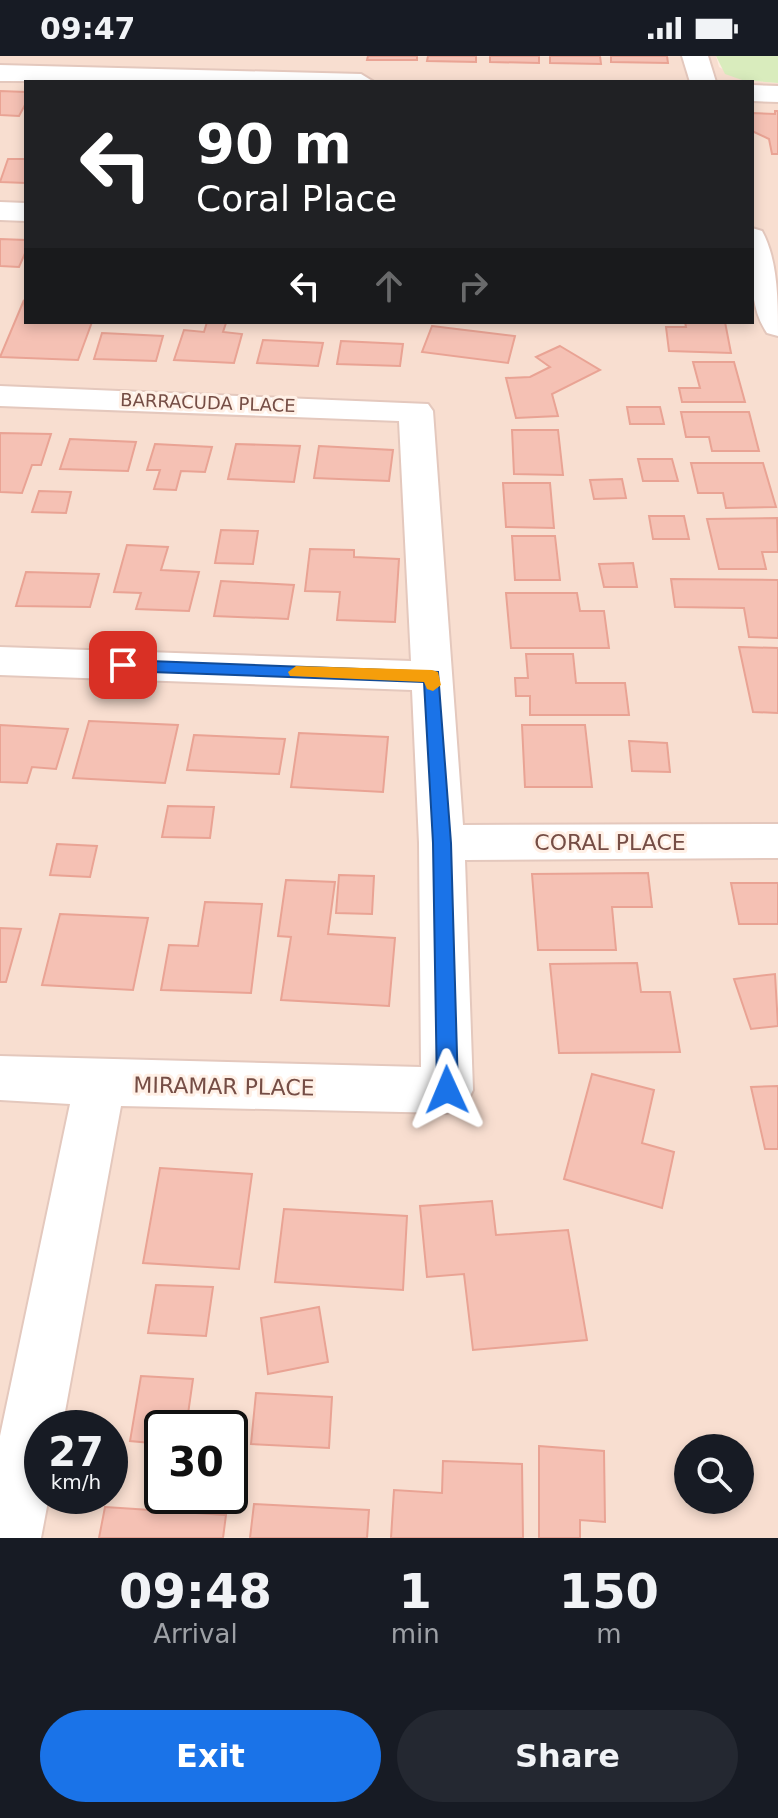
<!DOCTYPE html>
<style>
body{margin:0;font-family:"DejaVu Sans",sans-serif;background:#242831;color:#f1f3f6;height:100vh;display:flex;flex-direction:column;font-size:30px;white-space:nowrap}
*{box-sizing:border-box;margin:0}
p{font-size:26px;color:#9ea1a6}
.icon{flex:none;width:44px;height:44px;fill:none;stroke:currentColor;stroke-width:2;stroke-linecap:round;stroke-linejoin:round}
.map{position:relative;height:1482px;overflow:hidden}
.details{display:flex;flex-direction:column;background:#171b24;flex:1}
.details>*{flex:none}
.guide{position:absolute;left:24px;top:24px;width:730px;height:244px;border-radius:0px;box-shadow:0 4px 12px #0003;background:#202124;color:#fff;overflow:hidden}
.buttons{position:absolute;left:674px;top:1378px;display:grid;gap:16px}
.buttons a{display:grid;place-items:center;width:80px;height:80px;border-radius:50%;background:#171b24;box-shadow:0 4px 12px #0003;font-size:40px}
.speed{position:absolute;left:24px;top:1354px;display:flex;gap:16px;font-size:40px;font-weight:700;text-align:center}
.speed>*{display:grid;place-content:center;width:104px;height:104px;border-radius:50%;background:#171b24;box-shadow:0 4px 12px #0003;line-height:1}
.speed small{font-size:20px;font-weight:400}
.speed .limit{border:4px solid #111;border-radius:12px;background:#fff;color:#111}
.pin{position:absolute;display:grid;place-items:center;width:68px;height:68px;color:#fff;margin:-34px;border-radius:16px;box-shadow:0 4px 12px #0006}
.me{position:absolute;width:88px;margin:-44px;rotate:359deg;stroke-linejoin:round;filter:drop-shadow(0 0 6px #0008)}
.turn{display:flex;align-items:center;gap:28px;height:168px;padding:0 40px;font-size:36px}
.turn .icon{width:104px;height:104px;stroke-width:2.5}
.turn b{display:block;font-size:56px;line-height:68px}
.lanes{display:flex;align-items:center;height:76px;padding:0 40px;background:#0003;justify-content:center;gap:40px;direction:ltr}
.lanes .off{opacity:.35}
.eta{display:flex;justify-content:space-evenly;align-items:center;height:136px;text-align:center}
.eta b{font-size:48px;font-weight:600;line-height:56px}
.action{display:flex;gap:16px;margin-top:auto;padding:16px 40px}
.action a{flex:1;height:92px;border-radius:48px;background:#1a73e8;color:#fff;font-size:32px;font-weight:600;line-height:92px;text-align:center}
.action a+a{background:#242831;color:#f1f3f6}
.status{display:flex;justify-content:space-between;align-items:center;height:56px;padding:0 40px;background:#171b24;direction:ltr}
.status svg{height:22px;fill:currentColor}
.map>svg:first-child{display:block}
.residential{fill:#f8ded0;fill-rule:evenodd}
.green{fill:#d9ecbd}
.building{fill:#f5c1b4;stroke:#e9a394;stroke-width:2}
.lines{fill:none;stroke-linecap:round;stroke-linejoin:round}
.minor-casing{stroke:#e4c8bd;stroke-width:4}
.minor{fill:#fff;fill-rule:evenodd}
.route{fill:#1a73e8;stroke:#114b97;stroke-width:2}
.slow{fill:#f59e0b}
.labels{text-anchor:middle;stroke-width:6;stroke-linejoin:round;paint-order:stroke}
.far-street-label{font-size:18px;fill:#754d45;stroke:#fff0e6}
.street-label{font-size:22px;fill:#754d45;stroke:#fff0e6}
</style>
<div class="status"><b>09:47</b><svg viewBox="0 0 49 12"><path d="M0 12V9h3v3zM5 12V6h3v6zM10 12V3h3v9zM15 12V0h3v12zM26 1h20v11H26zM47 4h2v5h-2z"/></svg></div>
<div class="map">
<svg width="778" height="1482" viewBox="0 0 778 1482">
<rect width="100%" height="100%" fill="#feecdf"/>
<path class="residential" d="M0 0H716L719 11 742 24 778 27V1482H0ZM26 26H752V266H26ZM42 1372H110V1440H42ZM162 1372H230V1440H162ZM688 1392H740V1444H688Z"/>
<path class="green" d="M716 0H778V27L742 24 725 18Z"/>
<g class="building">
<path d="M368 0H417V4H367Z"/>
<path d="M428 0H476V6L427 5Z"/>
<path d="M490 0H539V7L490 6Z"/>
<path d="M550 0H600L601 8 550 7Z"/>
<path d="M611 0H667L668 7 611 6Z"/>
<path d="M0 35 26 36V47L19 60 0 59Z"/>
<path d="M775 55H778V98H772L769 83 752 75V57L775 58Z"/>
<path d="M8 103H26V127L0 126Z"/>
<path d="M0 183 26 184V195L19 211 0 210Z"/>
<path d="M24 244 26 266H92L78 304 0 301Z"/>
<path d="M207 266 226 267 223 276 242 278 234 307 174 304 184 274 204 276Z"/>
<path d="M685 266H725L731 297 669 295 666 271H686Z"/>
<path d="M432 270 515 280 508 307 422 296Z"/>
<path d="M102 277 163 280 156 305 94 303Z"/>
<path d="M263 284 323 287 318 310 257 307Z"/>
<path d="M341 285 403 288 400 310 337 308Z"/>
<path d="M560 290 600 314 552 338 558 360 516 362 506 322 530 321 550 311 536 301Z"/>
<path d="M693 306H734L745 346H682L679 332H700Z"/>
<path d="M627 351H660L664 368H630Z"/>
<path d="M681 356H749L759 395H712L709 381H686Z"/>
<path d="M512 374H558L563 419 514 418Z"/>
<path d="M0 377 51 378 41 409H32L22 437 0 436Z"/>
<path d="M70 383 136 386 128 415 60 413Z"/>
<path d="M155 388 212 391 205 416 181 415 176 434 154 433 160 414H147Z"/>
<path d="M236 388 300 390 294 426 228 423Z"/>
<path d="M319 390 393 394 389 425 314 422Z"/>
<path d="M638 403H672L678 425H643Z"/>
<path d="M691 407H763L776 451 726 452 723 437H698Z"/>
<path d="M622 423 626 442 594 443 590 424Z"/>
<path d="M503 427H550L554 472 506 471Z"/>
<path d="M39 435 71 436 66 457 32 456Z"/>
<path d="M649 460H684L689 483H653Z"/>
<path d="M777 462 778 496H762L766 513H719L707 463Z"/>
<path d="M221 474 258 475 253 508 215 507Z"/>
<path d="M512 480H555L560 524H515Z"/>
<path d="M127 489 168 491 161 514 199 516 189 555 136 553 141 537 114 536Z"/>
<path d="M310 493 354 494V501L399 503 395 566 337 564 340 536 305 535Z"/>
<path d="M633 507 637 531H604L599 508Z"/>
<path d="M26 516 99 518 90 551 16 550Z"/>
<path d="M671 523 778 524V582L749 581 744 552 675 551Z"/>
<path d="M221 525 294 529 288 563 214 560Z"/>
<path d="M506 537H577L580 555H604L609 592H511Z"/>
<path d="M739 591 778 592V657L753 656Z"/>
<path d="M526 598H573L576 627H625L629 659H530V640H516L515 622H528Z"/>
<path d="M89 665 178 669 165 727 73 722Z"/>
<path d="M0 669 68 673 56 713 32 711 27 727 0 726Z"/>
<path d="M522 669H585L592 731H525Z"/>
<path d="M299 677 388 681 383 736 291 731Z"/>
<path d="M194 679 285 683 279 718 187 714Z"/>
<path d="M629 685 667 687 670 716 632 715Z"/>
<path d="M168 750 214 751 210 782 162 781Z"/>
<path d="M57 788 97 790 90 821 50 819Z"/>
<path d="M648 817 652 851H612L616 894H538L532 818Z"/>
<path d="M339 819 374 820 372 858 336 857Z"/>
<path d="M286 824 335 826 328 878 395 882 389 950 281 944 291 881 278 880Z"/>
<path d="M731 827H778V868H739Z"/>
<path d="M205 846 262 848 251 937 161 934 169 889 198 890Z"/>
<path d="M60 858 148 862 133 934 42 929Z"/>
<path d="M0 872 21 873 6 926H0Z"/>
<path d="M637 907 641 936H670L680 996 559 997 550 908Z"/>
<path d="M775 918 778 970 751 973 734 923Z"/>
<path d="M592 1018 654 1034 642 1087 674 1096 662 1152 564 1123Z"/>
<path d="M778 1030V1093H765L751 1031Z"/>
<path d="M160 1112 252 1118 239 1213 143 1207Z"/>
<path d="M492 1145 496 1179 568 1174 587 1284 473 1294 464 1218 427 1221 420 1150Z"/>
<path d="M284 1153 407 1160 403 1234 275 1226Z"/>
<path d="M156 1229 213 1231 206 1280 148 1277Z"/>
<path d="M319 1251 328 1306 268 1318 261 1262Z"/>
<path d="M141 1320 193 1323 186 1372H162V1388L130 1385Z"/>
<path d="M256 1337 332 1341 329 1392 251 1388Z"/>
<path d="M539 1390 604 1395 605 1466 580 1464V1482H539Z"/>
<path d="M443 1405 522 1408 523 1482H391L394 1434 442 1437Z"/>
<path d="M254 1448 369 1454 367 1482H250Z"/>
<path d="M105 1451 226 1459 223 1482H99Z"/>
</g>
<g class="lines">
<defs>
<g id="minor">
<path d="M682 0H708L716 26H690Z"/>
<path d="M0 9 361 18 374 26 0 25Z"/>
<path d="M752 29 778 30V46L752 45Z"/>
<path d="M0 146 26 147V165L0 164Z"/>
<path d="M752 172 762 175C778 204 778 245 778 280L767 277C747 248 752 206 752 172Z"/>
<path d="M0 330 428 348 433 355 463 769 778 768V802L465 804 473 1034 465 1050 447 1057 121 1050 62 1372H42V1440H49L41 1482H0V1380L70 1048 0 1044V1000L421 1011 419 787 412 634 0 619V591L411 605 399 365 0 350Z"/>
</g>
</defs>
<use href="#minor" class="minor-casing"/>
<use href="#minor" class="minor"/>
</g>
<path class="route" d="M123 604 438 616 451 787 458 1034 455 1040H440L437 1034 433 787 424 626 123 615 115 609Z"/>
<path class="slow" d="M296 610 432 614 438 616 441 629 433 635 427 633 424 626 290 620 288 616Z"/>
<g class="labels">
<g class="far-street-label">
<text transform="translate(208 347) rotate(2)" y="6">BARRACUDA PLACE</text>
</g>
<g class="street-label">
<text x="610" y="794">CORAL PLACE</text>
<text transform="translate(224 1030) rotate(1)" y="8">MIRAMAR PLACE</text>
</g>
</g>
</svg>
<div class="buttons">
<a><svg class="icon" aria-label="search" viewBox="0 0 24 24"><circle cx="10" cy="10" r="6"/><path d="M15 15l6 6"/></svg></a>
</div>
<div class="speed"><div>27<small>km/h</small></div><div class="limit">30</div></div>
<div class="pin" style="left:123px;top:609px;background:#d93025"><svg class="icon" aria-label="arrive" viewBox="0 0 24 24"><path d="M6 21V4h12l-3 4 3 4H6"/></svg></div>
<svg class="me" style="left:447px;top:1034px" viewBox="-20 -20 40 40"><path d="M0-17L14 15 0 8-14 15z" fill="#1a73e8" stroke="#fff" stroke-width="4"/></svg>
<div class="guide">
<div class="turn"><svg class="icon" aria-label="left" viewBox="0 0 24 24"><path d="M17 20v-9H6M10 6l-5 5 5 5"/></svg><div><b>90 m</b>Coral Place</div></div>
<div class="lanes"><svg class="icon" aria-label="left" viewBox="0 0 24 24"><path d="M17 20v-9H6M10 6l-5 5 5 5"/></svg><svg class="icon off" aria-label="ahead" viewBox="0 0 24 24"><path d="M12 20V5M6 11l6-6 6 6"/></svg><svg class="icon off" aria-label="right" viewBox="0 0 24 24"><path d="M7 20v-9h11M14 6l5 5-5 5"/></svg></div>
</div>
</div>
<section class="details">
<div class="eta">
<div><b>09:48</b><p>Arrival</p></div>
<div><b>1</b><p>min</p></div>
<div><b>150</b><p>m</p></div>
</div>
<div class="action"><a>Exit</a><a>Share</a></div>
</section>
